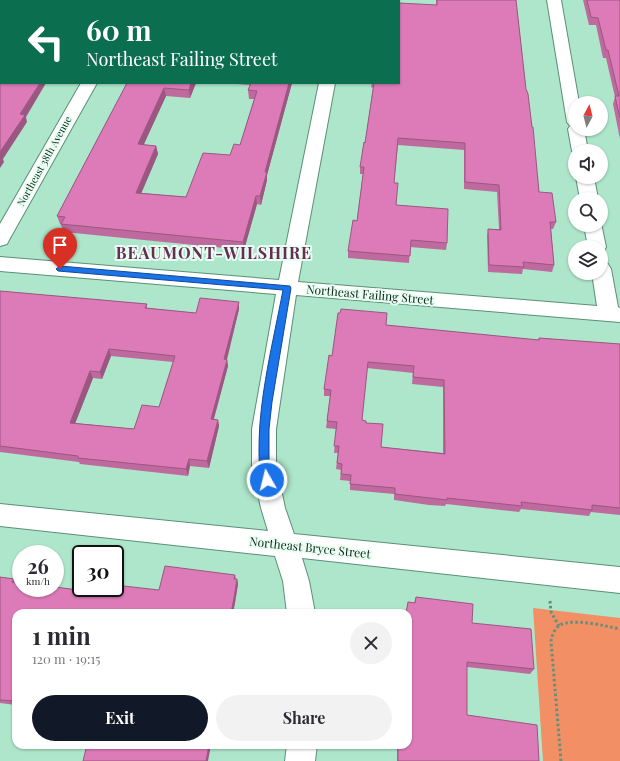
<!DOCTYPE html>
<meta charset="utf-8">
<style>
body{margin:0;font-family:"Playfair Display",serif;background:#f2f2f3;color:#2b2b33;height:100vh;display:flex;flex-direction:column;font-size:15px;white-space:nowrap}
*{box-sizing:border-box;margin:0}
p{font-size:13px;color:#7c7c81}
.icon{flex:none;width:22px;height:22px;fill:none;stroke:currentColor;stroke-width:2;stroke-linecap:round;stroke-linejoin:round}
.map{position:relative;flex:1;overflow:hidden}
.sheet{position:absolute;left:12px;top:609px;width:400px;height:140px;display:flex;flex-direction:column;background:#fff;border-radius:12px;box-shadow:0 1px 3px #0004}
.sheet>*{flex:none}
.hud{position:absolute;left:0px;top:0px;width:400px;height:84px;box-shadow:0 1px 3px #0004;background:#0b6e4f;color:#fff;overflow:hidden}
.needle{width:26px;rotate:7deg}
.controls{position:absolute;left:568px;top:96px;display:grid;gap:8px}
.controls a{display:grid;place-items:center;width:40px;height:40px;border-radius:50%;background:#fff;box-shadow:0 1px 3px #0004;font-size:20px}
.speed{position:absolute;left:12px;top:545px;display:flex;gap:8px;font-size:20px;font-weight:700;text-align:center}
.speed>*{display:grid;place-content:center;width:52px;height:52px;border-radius:50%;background:#fff;box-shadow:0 1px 3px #0004;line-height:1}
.speed small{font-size:10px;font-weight:400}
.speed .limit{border:2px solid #111;border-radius:6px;background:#fff;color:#111}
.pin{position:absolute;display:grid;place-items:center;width:34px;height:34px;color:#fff;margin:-41px -17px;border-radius:50% 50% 50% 0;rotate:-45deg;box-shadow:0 0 4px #0007}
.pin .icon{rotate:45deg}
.me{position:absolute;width:44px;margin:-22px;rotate:352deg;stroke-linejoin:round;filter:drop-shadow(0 0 3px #0008)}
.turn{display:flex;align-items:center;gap:14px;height:84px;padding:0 20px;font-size:18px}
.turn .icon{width:52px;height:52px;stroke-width:2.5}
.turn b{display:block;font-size:28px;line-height:34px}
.round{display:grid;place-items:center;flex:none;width:42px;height:42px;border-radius:21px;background:#f2f2f3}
.summary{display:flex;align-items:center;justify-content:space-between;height:68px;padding:0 20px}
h1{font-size:24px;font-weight:700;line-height:30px}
.action{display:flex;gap:8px;margin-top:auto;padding:8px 20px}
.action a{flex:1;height:46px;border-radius:24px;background:#111827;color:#fff;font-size:16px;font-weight:700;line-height:46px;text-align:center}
.action a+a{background:#f2f2f3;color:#2b2b33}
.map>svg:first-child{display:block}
.green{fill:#f28f65}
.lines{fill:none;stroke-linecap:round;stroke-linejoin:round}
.minor-casing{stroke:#5a9076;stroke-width:2}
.path{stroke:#668f7b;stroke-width:3;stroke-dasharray:2.5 2.5;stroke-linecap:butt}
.minor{fill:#fff;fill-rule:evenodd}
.wall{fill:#be6a9e;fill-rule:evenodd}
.shaded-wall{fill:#9b5681}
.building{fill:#dd7bb8;stroke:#9b5681;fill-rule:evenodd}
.route{fill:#1a73e8;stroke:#114b97}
.labels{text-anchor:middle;stroke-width:4;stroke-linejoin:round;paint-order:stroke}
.far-street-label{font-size:10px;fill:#10261c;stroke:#e8fef2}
.street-label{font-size:12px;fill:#10261c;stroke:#e8fef2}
.district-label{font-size:16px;font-weight:bold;letter-spacing:1px;fill:#682c53;stroke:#e8fef2}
</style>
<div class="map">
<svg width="620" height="761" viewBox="0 0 620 761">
<rect width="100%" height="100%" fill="#ade6ca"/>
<path class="green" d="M533 608 620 618V761H543Z"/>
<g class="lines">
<defs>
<g id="minor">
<rect x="128" y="0" width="14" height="1"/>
<path d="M337 0H351L336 1Z"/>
<path d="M547 0H561L579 103H575V129H584L588 151H575V155L572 151 568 129 570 126 567 122Z"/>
<path d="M81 83H97L9 240 7 244 0 246V224Z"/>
<path d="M319 83H335L298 282 597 306 592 273H601V262L608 264 611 269 618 307 620 308V322L296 295 276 429V465L285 508 294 534 620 567V593L302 558 309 581 315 613H287L283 581 275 556 0 526V504L268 531 261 508 252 465V429L276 294 0 271V257L279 280Z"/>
<path d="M576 177H594L598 199H580Z"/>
<path d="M601 223 606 247 604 251 601 252V247H588L584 225H601Z"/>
<path d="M287 745H317L315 761H285Z"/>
</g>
</defs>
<use href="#minor" class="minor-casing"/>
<g class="path">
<path d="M550 601 551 612 559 626"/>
<path d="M561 761 551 641C552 635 555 628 560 625 573 618 606 626 620 629"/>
</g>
<use href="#minor" class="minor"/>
</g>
<g class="wall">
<path d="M436 0H516L526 89 532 127 539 192 556 222 553 229H551L554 265 552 272 523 269 522 274 488 272 487 236 488 229H499L497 192 464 189V150L398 145 394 183 396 205 447 243 446 250 410 247 409 263 348 258V251L357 221 363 174H360V167L365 143 373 88 371 87 372 83H399L436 5Z"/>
<path d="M583 0H620V139L613 104 615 97 606 58H603L596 25H589Z"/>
<path d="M127 83H196L190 98 166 96 143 145 156 146 158 154 141 193 186 197 240 145 254 99H249L248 90 250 85 225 83H292L267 175V180L261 205 257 204 244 250 64 232 61 225 60 224 57 216Z"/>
<path d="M0 291 147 304V308L196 313 239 309 227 360 228 366 214 419 218 420 219 426 209 468 190 466 188 476 80 464 79 462 0 452ZM111 356 173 362 159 407 134 429 75 423 93 378 102 379Z"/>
<path d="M386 325 538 340 539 338 620 344V515L591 512 589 516 521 509 519 512 446 504 445 506 429 505 394 500V494L350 490V481L340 480 341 470 336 469 338 453H334L336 429 326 428 327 421 330 396H324V389L332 356ZM367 368 413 373 412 384 443 387V453L381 447 366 423 362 420Z"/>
<path d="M235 575 236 579H237L238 584 233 613H16V705L0 703V577L14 579 16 582 86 591 159 590Z"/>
<path d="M416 597 472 623 534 669 530 674 467 667V715L539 761H397V745H408V613H406L408 602 414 603Z"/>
</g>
<g class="shaded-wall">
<path d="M88 0H94L93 1H87Z"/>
<path d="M40 83H46L26 117 27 122 3 159 4 162 0 168V152L20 114Z"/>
<path d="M191 83H196L190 98 189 90Z"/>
<path d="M289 83H292L267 175V180L261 205 260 196 265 172Z"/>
<path d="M164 88 166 96 140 153 138 144Z"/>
<path d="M156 146 158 154 138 201 136 193Z"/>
<path d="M256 196 257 204 244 250 243 242Z"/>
<path d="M239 302V309L225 366 224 359Z"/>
<path d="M109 349 111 356 102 379 100 372Z"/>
<path d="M227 360 228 366 212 425 211 419Z"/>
<path d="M90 371 93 378 73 429 70 423Z"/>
<path d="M218 420 219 426 209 468 207 461Z"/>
<path d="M189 459 190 466 188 476 186 469Z"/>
<path d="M14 579 17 584 12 582Z"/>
<path d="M237 579 238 584 235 603 233 613H231Z"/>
<path d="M209 745H211L208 761H206Z"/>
</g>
<g class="building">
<path d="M43 0H88L87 1H42Z"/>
<path d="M170 0H307L306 1H169Z"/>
<path d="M437 0H516L526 89 528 94 532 127H533L539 192 552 193 556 222H550L554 265 523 262 524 267 489 265 488 229 501 230 499 185 465 182V143L398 138 394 183H398L396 205 448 209 447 243 411 240 410 256 348 251 353 220 357 221 364 167H360L364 142 365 143 374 83H399V3L437 5Z"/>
<path d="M587 0H620V118L615 96H619L608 50H606L598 18 591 17Z"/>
<path d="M1 57V83H40L20 114 25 115 0 152V58Z"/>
<path d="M127 83H191L189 90 164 88 138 144 156 146 136 193 186 197 203 153 230 155 234 144 240 145 257 91 248 90 251 83H289L265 172H267L260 196H256L243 242 61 224 65 217 57 216Z"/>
<path d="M0 291 147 304 145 308 196 313 200 298 239 302 224 359 227 360 211 419 218 420 207 461 189 459 186 469 78 458V456L0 446ZM109 349 175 356 159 407 142 405 134 429 70 423 90 371 100 372Z"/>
<path d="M341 309 387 313 386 325 539 340V338L620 344V508L592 505V510L521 502 522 506 447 498V500L430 498 395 494V488L350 484 351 475 341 474 342 464 337 463 339 446H334L337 422 327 421 331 390 324 389 329 355 332 356 338 313H340ZM368 362 414 366 413 377 444 380 445 454 381 447 383 424 366 423V421L362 420Z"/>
<path d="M165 566 235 575 234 579H237L234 598 231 613H16V701L0 700V577L14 579 12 582 21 583V588H55V587L86 591 87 588H115V585L159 590Z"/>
<path d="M416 597 473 604 472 623 531 629 534 669 467 662V715L537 725 539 761H398V745H408V613H406L408 602 415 603Z"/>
<path d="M87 745H209L206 761H83Z"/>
</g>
<path class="route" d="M60 266 290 286 291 288 272 402 269 429V465L272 480 271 483 267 484 264 483C259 472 259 460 259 449 259 396 273 343 283 290L58 271 56 269Z"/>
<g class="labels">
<g class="far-street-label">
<text transform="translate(44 161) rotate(-61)" y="4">Northeast 38th Avenue</text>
</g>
<g class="street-label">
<text transform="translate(370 295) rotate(5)" y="4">Northeast Failing Street</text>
<text transform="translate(310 548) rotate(6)" y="4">Northeast Bryce Street</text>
</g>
<g class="district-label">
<text x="214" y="259">BEAUMONT-WILSHIRE</text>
</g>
</g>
</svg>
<div class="controls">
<a><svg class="needle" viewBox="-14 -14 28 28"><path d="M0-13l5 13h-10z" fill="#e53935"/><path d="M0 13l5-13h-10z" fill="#7c7c81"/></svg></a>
<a><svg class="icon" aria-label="sound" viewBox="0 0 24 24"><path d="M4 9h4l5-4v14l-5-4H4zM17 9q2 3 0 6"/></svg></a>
<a><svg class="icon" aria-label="search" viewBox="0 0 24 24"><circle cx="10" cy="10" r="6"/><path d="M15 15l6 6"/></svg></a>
<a><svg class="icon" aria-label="layers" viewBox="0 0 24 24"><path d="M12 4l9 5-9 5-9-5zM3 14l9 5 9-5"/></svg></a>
</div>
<div class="speed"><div>26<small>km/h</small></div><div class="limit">30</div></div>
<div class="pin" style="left:60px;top:269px;background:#d93025"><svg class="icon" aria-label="arrive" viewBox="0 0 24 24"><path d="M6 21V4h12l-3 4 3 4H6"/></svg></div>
<svg class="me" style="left:267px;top:480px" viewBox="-20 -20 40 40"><circle r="17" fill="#1a73e8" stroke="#fff" stroke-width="3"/><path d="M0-11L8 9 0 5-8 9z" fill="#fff"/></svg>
<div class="hud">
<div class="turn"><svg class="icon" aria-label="left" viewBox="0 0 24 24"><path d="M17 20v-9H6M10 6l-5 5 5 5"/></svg><div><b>60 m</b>Northeast Failing Street</div></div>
</div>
<section class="sheet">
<div class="summary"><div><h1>1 min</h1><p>120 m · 19:15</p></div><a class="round"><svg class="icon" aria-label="close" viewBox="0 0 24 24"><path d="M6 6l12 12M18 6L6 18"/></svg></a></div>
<div class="action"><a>Exit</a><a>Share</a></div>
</section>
</div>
